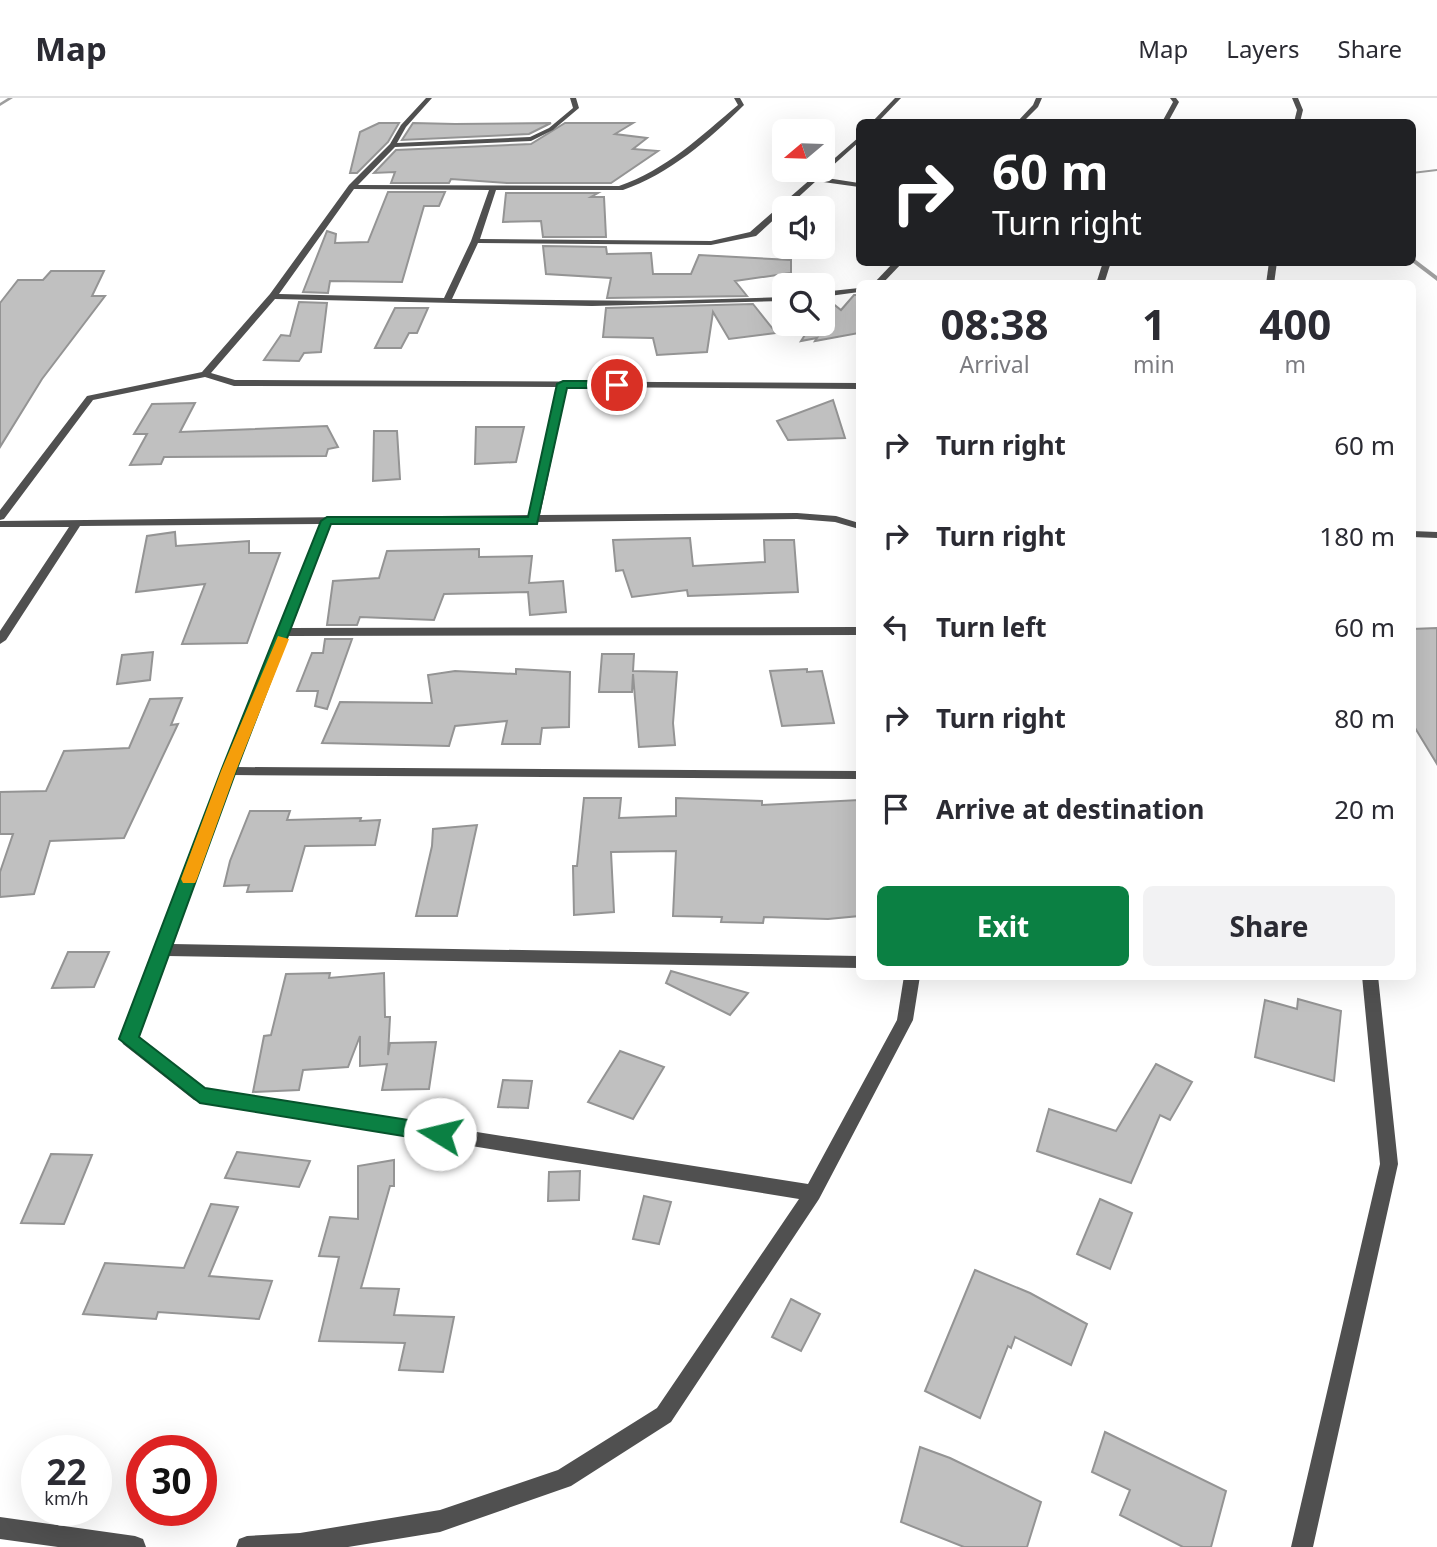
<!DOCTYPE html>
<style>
body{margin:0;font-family:"Noto Sans",sans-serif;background:#f2f2f3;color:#2b2b33;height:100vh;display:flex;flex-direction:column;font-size:26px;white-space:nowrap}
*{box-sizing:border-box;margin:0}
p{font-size:23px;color:#7c7c81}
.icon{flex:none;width:38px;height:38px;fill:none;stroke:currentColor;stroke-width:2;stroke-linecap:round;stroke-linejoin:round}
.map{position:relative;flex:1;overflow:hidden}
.drawer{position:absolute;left:856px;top:182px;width:560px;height:700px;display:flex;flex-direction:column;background:#fff;border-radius:10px;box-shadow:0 7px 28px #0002}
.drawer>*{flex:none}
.top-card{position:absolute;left:856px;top:21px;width:560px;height:147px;border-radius:10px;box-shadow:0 7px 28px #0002;background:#202124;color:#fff;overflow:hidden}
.needle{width:46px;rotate:251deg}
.fabs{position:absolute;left:772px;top:21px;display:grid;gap:14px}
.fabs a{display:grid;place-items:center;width:63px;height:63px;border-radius:10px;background:#fff;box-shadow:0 7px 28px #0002;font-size:35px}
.speed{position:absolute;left:21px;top:1337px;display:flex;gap:14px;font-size:35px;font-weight:700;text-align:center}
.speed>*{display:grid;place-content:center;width:91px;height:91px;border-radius:50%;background:#fff;box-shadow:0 7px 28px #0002;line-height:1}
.speed small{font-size:18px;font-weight:400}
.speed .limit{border:10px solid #d22;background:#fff;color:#111}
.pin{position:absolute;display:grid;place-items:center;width:60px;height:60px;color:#fff;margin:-30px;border:4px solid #fff;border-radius:50%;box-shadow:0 2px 7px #0007}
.me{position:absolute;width:77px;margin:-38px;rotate:279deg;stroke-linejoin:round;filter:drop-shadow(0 0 5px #0008)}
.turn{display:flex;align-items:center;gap:24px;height:147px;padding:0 21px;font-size:32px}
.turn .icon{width:91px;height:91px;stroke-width:2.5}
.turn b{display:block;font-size:49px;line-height:60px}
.eta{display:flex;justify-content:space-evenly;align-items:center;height:119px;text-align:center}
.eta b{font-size:42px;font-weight:700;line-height:49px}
.button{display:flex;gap:14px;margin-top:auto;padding:14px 21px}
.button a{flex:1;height:80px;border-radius:10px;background:#0b8043;color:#fff;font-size:28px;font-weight:700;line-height:80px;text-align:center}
.button a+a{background:#f2f2f3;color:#2b2b33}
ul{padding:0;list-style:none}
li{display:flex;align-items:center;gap:21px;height:91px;padding:0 21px}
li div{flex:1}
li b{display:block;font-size:26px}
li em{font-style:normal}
header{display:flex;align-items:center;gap:42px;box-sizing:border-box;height:98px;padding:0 35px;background:#fff;border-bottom:2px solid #e1e1e2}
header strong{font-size:33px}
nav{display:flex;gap:38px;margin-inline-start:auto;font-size:24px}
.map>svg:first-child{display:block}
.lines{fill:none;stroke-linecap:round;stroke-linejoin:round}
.stream{fill:#9e9e9e;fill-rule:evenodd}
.building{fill:#c0c0c0;stroke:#949494;stroke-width:2}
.street{fill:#505050;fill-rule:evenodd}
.route{fill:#0b8043;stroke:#07532c;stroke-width:2}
.slow{fill:#f59e0b}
</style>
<header>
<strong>Map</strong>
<nav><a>Map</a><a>Layers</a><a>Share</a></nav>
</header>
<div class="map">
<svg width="1437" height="1449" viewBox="0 0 1437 1449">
<rect width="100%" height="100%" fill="#fff"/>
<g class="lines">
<g class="stream">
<path d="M8 0H13L0 8V5Z"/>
<path d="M1437 71V73L1412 76V74Z"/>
<path d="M1412 159 1437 178V183L1412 164Z"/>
</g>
</g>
<g class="building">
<path d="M379 25H399L388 44 357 75H350L360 34Z"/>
<path d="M413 25 455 26 551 25 529 36 402 42Z"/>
<path d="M565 25H633L615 36 647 40 633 51 658 53 611 85H507L451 81 449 85H391L395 74 374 75 396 52 531 46Z"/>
<path d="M388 94H445L439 108H424L402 184 330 183 328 195 303 194 327 133 336 136 335 145 368 144Z"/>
<path d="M506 95H598L591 99H604L606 139H543L541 123 503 124Z"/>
<path d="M543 148 606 149 607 156 651 155 653 176H691L699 157 791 162V175L735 183 747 198 607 200 611 180 546 176Z"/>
<path d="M51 173H104L92 198H105L42 281 0 349V205L18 182H43Z"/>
<path d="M854 197H859V235L815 243 817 240 801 243 812 226H822V208L827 201 841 212Z"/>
<path d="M299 204 327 205 321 254 304 255 299 263 264 262 281 237 290 238Z"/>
<path d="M753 206 776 235 729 241 713 214 707 254 657 257 653 240 603 239 606 210Z"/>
<path d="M395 210H428L417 235H409L401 250H375Z"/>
<path d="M833 302 845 340 788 342 777 323Z"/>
<path d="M195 305 180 334 327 328 338 349 328 351 326 358 164 359 161 366 130 367 147 336H134L152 306Z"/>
<path d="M476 329H524L516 364 475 366Z"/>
<path d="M374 333H397L400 381 373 383Z"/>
<path d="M175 434 176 448 249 443V455H280L247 545 182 546 205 486 136 494 147 438Z"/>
<path d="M690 440 693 468 765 464 764 442H794L798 494 688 498 687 492 632 499 623 472 616 473 613 442Z"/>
<path d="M479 451V459L532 458 529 485 563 483 566 514 530 517 528 494 444 496 434 522 360 519 357 527H327L333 483 379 480 387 453Z"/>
<path d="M1437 530V666L1412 625V531Z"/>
<path d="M325 541H352L327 611 315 608 318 593H297L312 555H323Z"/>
<path d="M153 554 150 582 117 586 122 557Z"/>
<path d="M602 556H634L633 573 677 574 673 625 675 647 639 649 633 576 632 594H599Z"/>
<path d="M516 571 570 574 569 629 542 630 540 646H502L507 623 455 628 449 648 322 645 340 604 432 605 428 577 455 573 516 576Z"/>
<path d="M807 571V574L822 573 834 625 782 628 770 573Z"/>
<path d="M182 600 171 627 178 626 124 740 50 743 34 796 0 799V774L13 736H0V694L46 693 64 653 129 650 150 601Z"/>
<path d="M584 700H621L619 720 676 718V700L762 703V707L859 702V818L828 821 764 819 763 825 721 824 722 819 673 818 676 753 611 754 614 814 574 817 573 768H577Z"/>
<path d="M250 713H290L287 722 361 720 360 723 380 722 375 747 305 748 292 793 247 794 249 787 224 788 230 763Z"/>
<path d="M477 727 457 818H416L432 748 433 731Z"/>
<path d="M68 854H109L94 889 52 890Z"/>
<path d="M671 873 748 895 730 917 666 885Z"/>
<path d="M330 875 329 880 384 875 385 919H390L388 957 390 945 436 944 429 991 382 992 387 966 360 968V938L348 969 303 972 299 992 253 994 264 938 271 937 286 876Z"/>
<path d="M1298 901 1341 913 1334 983 1255 959 1265 902 1297 911Z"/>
<path d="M620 953 664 969 633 1021 588 1004Z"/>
<path d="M1156 966 1192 984 1170 1022 1160 1017 1131 1085 1037 1053 1049 1011 1116 1033Z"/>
<path d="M503 982 532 983 528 1010 498 1009Z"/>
<path d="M237 1054 310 1063 299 1089 225 1080Z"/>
<path d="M51 1056 92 1057 64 1126 21 1125Z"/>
<path d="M394 1062V1088H390L361 1190 399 1191 394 1217 454 1219 443 1274 399 1272 405 1245 319 1243 339 1159 319 1158 330 1119 358 1121V1068Z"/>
<path d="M580 1073 579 1102 548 1103 549 1074Z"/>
<path d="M644 1098 671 1104 659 1146 633 1141Z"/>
<path d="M1100 1101 1132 1115 1110 1171 1077 1156Z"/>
<path d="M211 1106 238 1109 209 1178 272 1183 259 1221 158 1214 156 1221 83 1216 105 1165 184 1170Z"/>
<path d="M975 1172 1030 1195 1087 1226 1071 1267 1015 1239 1011 1250 1008 1248 980 1320 925 1293Z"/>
<path d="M791 1201 820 1216 801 1253 772 1239Z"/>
<path d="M1105 1334 1226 1393 1211 1449H1183L1120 1417 1130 1392 1092 1374Z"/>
<path d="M920 1349 950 1360 1041 1404 1027 1449H964L901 1424Z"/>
</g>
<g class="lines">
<g class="street">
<path d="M426 0H432L406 29 397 45 530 39 549 30 573 10 570 0H576L579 10 553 32 531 43 395 49 358 87 619 88C666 72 701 38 738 7L734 0H740L744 7C709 42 669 76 623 92H496L480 141 711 143 750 134 859 39V44L820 79 859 85V89L816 83 756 138 711 147 478 145 452 201 656 203 784 199V203L592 208 275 201 211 275 235 282 859 285V291L567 289 540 417 797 415 836 418 859 425V431L835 424 797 421 538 424 533 426 528 424 331 426 290 530 859 529V537L288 538 236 669 859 673V681L233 677 172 846 859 858V870L167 858 138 939 204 991 808 1086 897 922 904 878H920L913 922 819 1101 671 1324 571 1388 440 1434 348 1449H236L239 1441 247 1438 300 1435 440 1412 558 1372 657 1310 799 1101 200 1004 194 1002 123 946 121 941 221 673 320 426 80 428 6 542 0 546V533L69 429H0V423L529 417 558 289 234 288 205 279 93 302 4 421 0 422V412L87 298 202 274 270 196 349 87 390 46 401 27ZM354 91 489 92 471 143 444 200 279 196Z"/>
<path d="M895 0H901L878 24H872Z"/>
<path d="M1036 0H1042L1038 9 1023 24H1017L1033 7Z"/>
<path d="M1170 0H1176L1179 4 1168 24H1162L1173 4Z"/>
<path d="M1292 0H1298L1303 12 1300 24H1294L1297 12Z"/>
<path d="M894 164H903L882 186H873Z"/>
<path d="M1103 164H1111L1104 186H1096Z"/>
<path d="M1269 164H1277L1274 186H1266Z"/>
<path d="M859 190V194L822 199V194Z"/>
<path d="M1412 433 1437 434V440L1412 439Z"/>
<path d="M1362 878H1378L1398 1066 1313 1449H1291L1380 1066Z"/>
<path d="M0 1419 135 1438 143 1441 146 1449H58L0 1441Z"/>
</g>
</g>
<path class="route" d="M563 283H617L622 287 617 290H567L537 426H331L236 673 139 939 205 990 440 1027 447 1030 450 1036 447 1042 440 1044 200 1005 119 941 221 673 321 423 327 419H528L557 286Z"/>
<path class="slow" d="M278 538 289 541 236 673 197 781 195 785H183L181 781 221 673Z"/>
</svg>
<div class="fabs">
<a><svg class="needle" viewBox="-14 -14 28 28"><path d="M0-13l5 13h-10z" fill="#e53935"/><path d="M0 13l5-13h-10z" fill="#7c7c81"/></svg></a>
<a><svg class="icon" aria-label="sound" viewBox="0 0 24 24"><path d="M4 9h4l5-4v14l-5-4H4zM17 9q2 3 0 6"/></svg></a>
<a><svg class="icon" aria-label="search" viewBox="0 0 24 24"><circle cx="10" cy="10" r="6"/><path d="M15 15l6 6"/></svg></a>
</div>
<div class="speed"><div>22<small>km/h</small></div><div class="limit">30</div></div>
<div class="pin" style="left:617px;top:287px;background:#d93025"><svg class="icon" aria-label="arrive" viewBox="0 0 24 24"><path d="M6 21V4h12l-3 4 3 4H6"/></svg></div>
<svg class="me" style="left:440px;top:1036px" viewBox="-20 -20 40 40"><circle r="19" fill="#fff"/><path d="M0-13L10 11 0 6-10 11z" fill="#0b8043"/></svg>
<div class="top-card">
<div class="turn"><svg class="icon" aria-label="right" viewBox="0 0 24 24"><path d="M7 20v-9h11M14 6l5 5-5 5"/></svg><div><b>60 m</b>Turn right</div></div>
</div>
<section class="drawer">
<div class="eta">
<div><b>08:38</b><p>Arrival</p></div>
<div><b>1</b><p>min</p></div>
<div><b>400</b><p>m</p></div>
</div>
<ul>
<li><svg class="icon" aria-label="right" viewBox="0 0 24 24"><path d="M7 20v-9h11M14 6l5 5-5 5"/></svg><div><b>Turn right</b></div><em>60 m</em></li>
<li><svg class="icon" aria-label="right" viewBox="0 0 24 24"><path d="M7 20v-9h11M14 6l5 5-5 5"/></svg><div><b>Turn right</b></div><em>180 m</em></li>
<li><svg class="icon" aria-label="left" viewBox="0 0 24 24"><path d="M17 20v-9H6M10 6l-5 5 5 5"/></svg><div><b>Turn left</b></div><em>60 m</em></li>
<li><svg class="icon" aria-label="right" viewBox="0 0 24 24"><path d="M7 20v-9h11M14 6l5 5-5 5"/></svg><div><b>Turn right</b></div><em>80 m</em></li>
<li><svg class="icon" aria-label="arrive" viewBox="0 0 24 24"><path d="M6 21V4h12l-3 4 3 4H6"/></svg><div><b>Arrive at destination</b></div><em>20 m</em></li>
</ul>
<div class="button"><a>Exit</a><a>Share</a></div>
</section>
</div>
